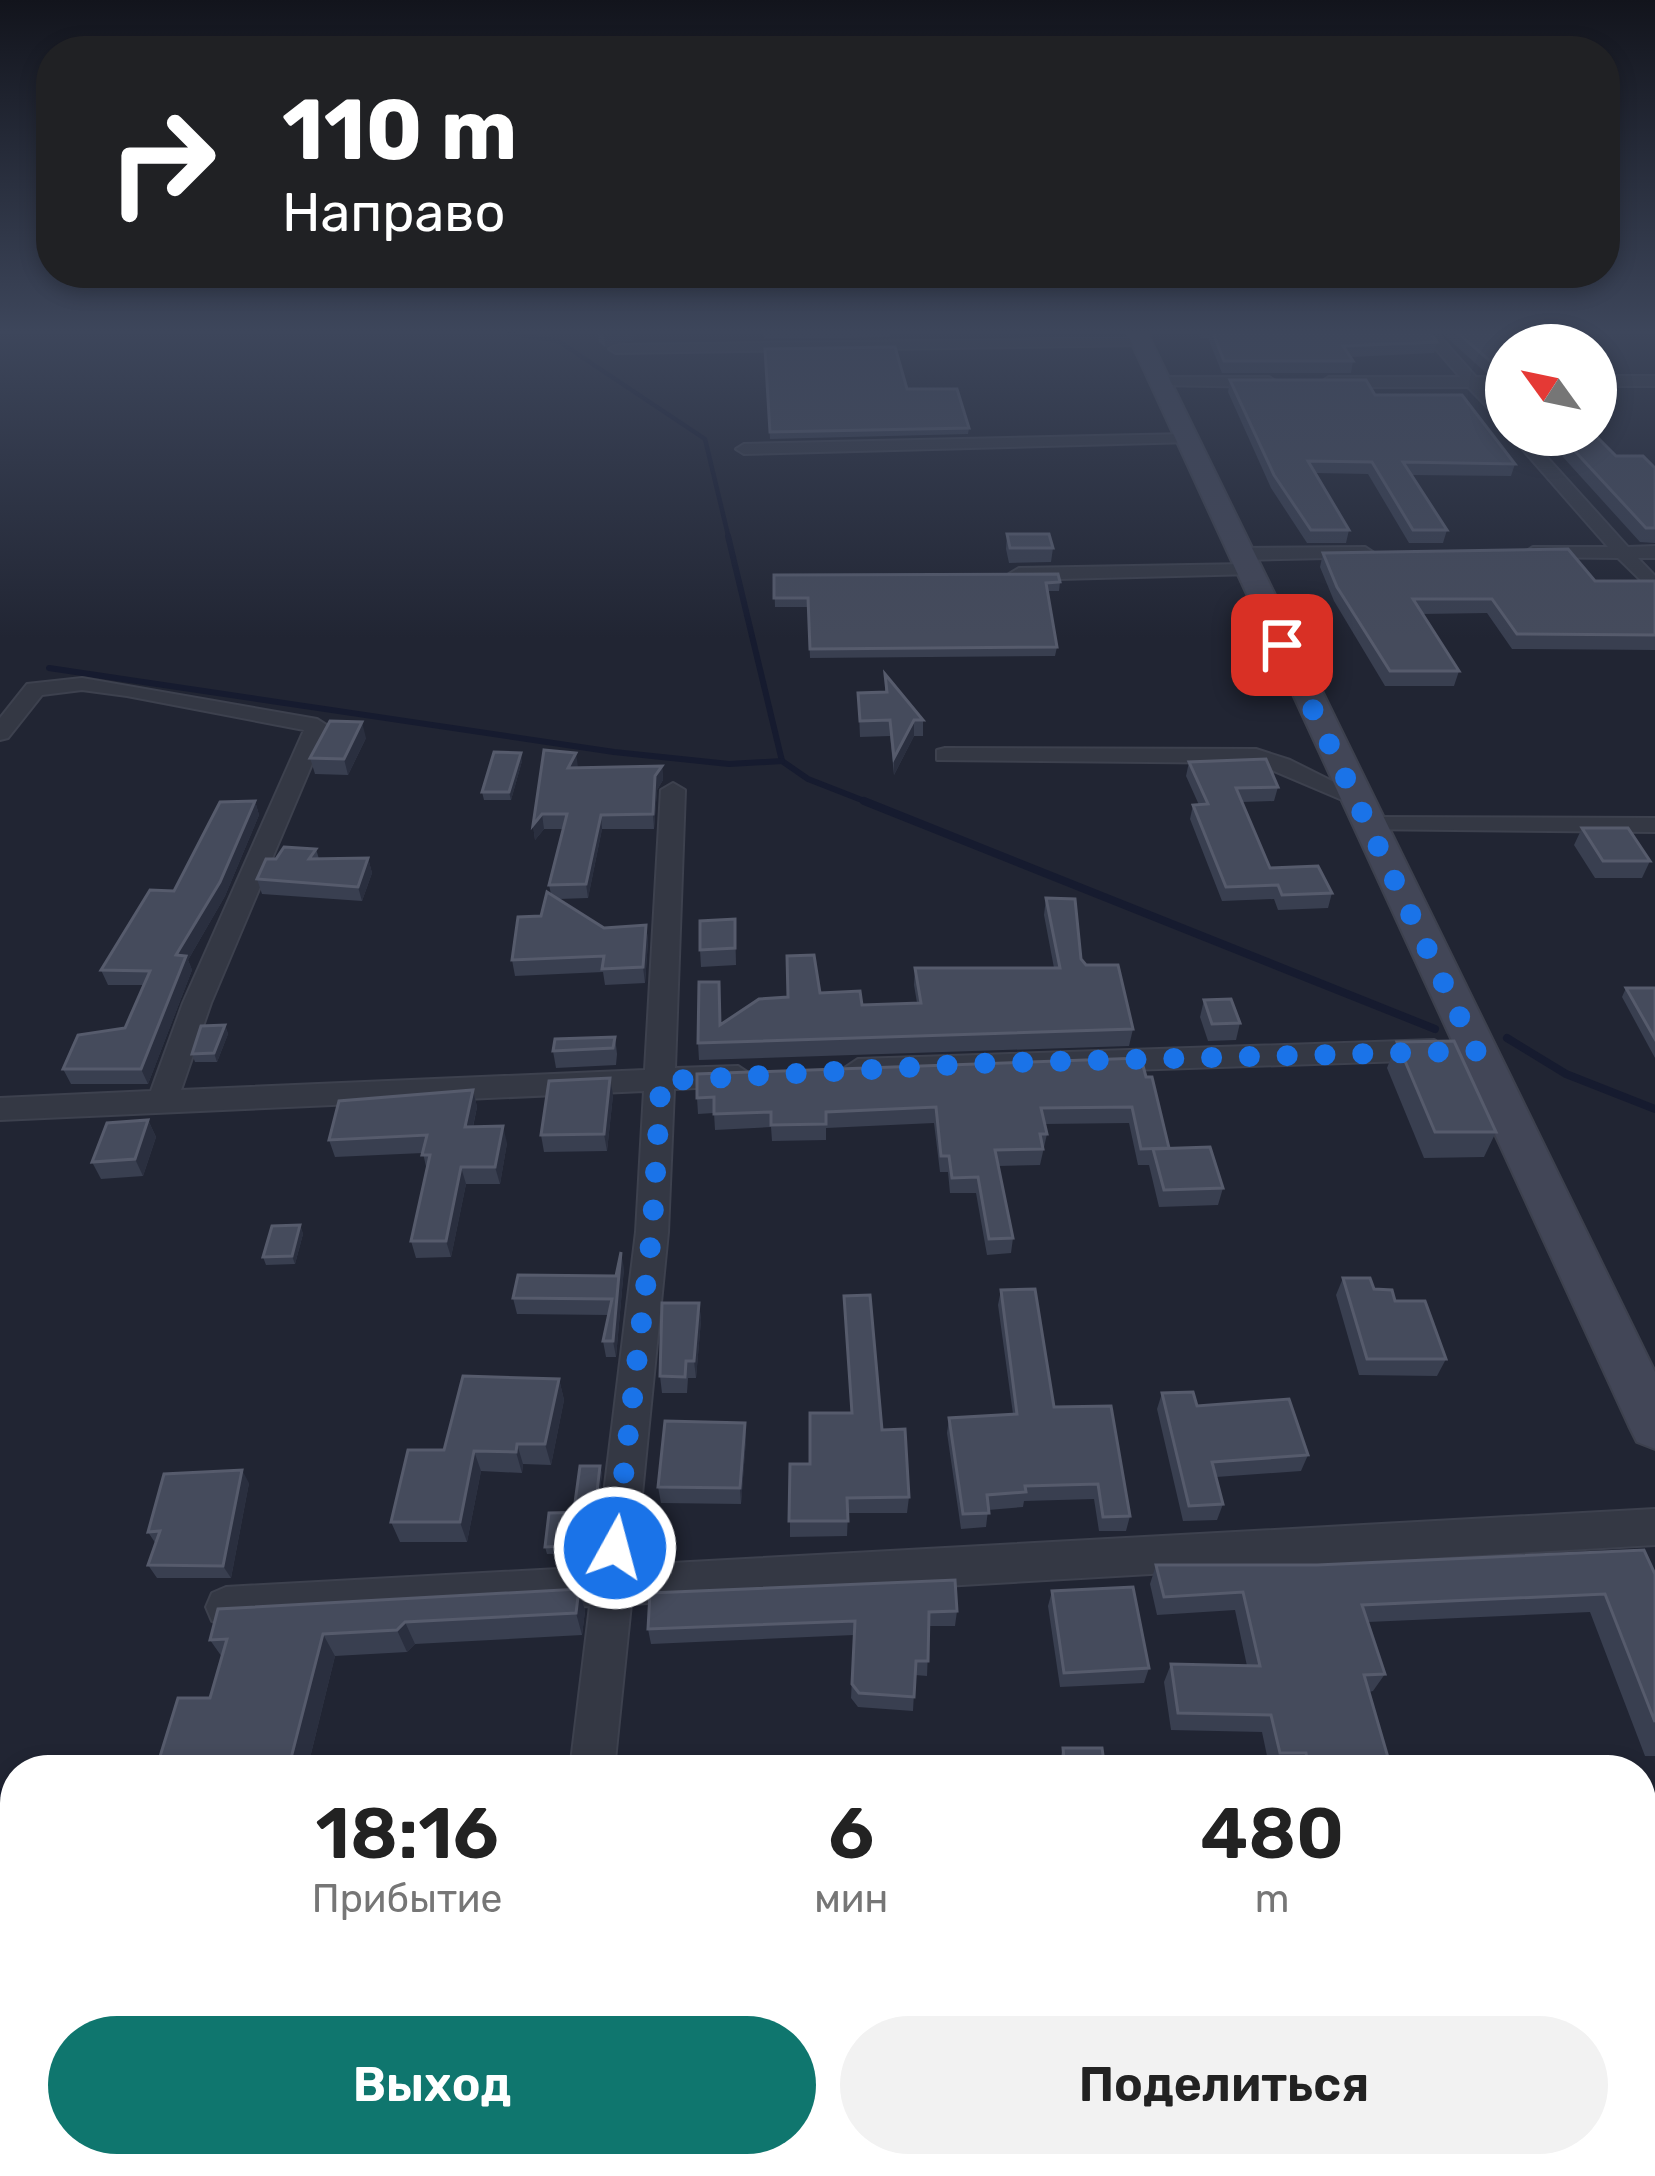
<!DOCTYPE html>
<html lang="ru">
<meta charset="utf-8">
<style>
body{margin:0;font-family:Rubik,sans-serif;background:#f2f2f2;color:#222;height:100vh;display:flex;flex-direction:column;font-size:45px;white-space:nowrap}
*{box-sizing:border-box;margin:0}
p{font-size:39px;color:#767676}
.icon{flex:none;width:66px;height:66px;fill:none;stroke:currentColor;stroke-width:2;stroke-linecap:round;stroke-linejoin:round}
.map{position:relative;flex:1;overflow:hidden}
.drawer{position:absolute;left:0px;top:1755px;width:1656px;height:423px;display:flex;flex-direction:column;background:#fff;border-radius:48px 48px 0 0;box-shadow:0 6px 18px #0003}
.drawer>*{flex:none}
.top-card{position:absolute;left:36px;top:36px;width:1584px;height:252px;border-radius:48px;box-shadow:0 6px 18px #0003;background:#202124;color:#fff;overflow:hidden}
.needle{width:78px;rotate:303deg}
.tools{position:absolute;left:1485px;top:324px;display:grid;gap:24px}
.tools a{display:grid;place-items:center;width:132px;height:132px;border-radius:50%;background:#fff;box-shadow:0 6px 18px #0003;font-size:60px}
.pin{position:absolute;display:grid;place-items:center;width:102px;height:102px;color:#fff;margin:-51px;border-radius:24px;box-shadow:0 6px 18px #0006}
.me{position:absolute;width:132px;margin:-66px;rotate:7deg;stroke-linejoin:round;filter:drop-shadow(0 0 9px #0008)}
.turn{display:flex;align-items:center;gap:42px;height:252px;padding:0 48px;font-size:54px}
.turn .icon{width:156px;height:156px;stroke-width:2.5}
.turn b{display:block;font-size:84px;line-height:102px}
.eta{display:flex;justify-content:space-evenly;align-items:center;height:204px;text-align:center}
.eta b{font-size:72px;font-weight:600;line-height:84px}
.cta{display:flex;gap:24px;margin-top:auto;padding:24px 48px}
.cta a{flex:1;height:138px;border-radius:72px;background:#0f766e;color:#fff;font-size:48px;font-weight:600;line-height:138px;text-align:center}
.cta a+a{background:#f2f2f2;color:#222}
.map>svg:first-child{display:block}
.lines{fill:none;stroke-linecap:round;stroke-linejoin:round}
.stream-far2{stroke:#161b2f;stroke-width:4.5}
.stream-far1{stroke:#161b2f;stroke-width:6}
.stream{stroke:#161b2f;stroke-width:8}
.canal{fill:#161b2f;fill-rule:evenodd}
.street-casing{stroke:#3d414e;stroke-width:4}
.secondary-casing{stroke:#3d414e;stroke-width:4}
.street{fill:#343844;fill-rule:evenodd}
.secondary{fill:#424657;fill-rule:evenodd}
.wall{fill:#393f50}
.shaded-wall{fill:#2a2f3f}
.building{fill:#454b5c;stroke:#565b6c;stroke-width:3}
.route{stroke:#1a73e8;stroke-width:21;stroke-dasharray:0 37.8}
</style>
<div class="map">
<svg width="1655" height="2176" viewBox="0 0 1655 2176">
<rect width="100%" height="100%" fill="#212533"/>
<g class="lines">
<path class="stream-far2" d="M508 333 558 341 705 439 729 539"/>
<g class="stream-far1">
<path d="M728 536 782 761 808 779 872 804"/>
<path d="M49 668 614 752 729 764 782 761"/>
</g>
<g class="stream">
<path d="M864 801 1435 1029"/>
<path d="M1507 1038 1566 1074 1655 1109"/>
</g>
<g class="canal">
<path d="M0 1788 15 1794V1911L0 1904Z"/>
<path d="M20 2163H78L80 2176H22Z"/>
</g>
<defs>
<g id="street">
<path d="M1422 333H1437L1476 377H1506V387H1484L1506 411V426L1468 387H1329L1321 382 1329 377H1460Z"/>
<path d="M1142 338 1147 345 616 353 609 349 616 345Z"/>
<rect x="1596" y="376" width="59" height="10"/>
<path d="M1161 377H1269L1277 382 1269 387 1156 385Z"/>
<path d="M1186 434 1192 436V442L744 454 736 449 744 444Z"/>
<path d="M1510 435H1527L1628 547 1655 546V558H1638L1655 576V594L1618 558 1526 557 1524 553 1533 547H1608Z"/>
<path d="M1365 547 1374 553 1372 557 1239 560 1230 554 1239 548Z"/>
<path d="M1247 564 1257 570 1254 574 1019 580 1009 574 1019 568Z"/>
<path d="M82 678 317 719 328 726 211 1003 181 1090 645 1070 661 790 673 783 685 790 675 1068 738 1066 753 1076 738 1086 674 1089 668 1232 635 1565 1655 1509V1545L631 1604 614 1770H570L590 1606 226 1627 212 1621 206 1607 212 1593 226 1587 595 1567 636 1232 644 1091 0 1120V1098L151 1091 183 1003 304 730 127 696 82 690 42 695 8 738 0 740V718L27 684Z"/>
<path d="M945 748 1256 749 1290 760 1366 798 1354 805 1255 763 937 760V750Z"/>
<path d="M1367 817 1655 818V832L1358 829V819Z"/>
<path d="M1434 1040 1449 1050 1434 1060 858 1079 843 1069 858 1059Z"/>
<path d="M526 2163H578L576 2176H524Z"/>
</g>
<path id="secondary" d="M1127 333H1147L1655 1372V1449L1637 1442 1629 1426Z"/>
</defs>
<use href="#street" class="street-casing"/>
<use href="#secondary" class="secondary-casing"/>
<use href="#street" class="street"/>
<use href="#secondary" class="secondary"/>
</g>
<g class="wall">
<path d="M598 333H634V340L605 347 599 342Z"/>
<path d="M763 333H890V337L764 339Z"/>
<path d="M1198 333H1430L1437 342 1434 353 1351 357 1353 361 1351 373H1222L1208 338H1201Z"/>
<path d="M1442 333H1549L1506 345V373H1486Z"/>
<path d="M765 349 907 389 969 428 968 434 770 439Z"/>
<path d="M1230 380 1375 395 1515 464 1511 476 1411 475 1447 530 1443 543H1409L1368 474 1315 473 1349 530 1346 543H1307L1271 488 1228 392Z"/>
<path d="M1543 435H1595L1616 456 1655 468V543L1640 542Z"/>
<path d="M1007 534 1053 548 1051 562 1009 563 1006 549Z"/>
<path d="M1323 553 1595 581H1655V650L1512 649 1487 613 1422 614 1459 671 1454 686H1385L1334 601 1320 567Z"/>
<path d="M774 575 1060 582 1059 591H1047L1057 647 1055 656 810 658 808 607H775Z"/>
<path d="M885 674 923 720V736H914L894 775 890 736 860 737 858 693 885 692Z"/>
<path d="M366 738 348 775 315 774 310 758Z"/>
<path d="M522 761 511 800H484L482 792Z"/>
<path d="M1189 762 1278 787 1274 801 1242 802 1270 868 1332 893 1328 908 1278 910 1274 899 1222 901 1190 819 1193 805H1199L1186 776Z"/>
<path d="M662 766 663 780 657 790 654 829H602L588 898 559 899 604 928 646 925 648 941 645 983 605 985 603 972 515 976 512 960 541 916 551 894 549 885 563 829H544L535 840 533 825 578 767Z"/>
<path d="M255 801 259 815 225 896 188 960 192 970 148 1084H71L63 1069 125 1028 144 985H108L101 970Z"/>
<path d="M1582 828 1650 861 1642 878H1595L1574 845Z"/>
<path d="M316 849 319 859 368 858 372 873 362 901 262 894 257 879 276 859Z"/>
<path d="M1046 898 1081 959 1133 1029 1129 1046 699 1060 698 1043 721 1024 788 997 820 993 862 1005 917 1003 914 985 915 968H1054L1044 915Z"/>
<path d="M735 919 736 965 701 967 700 950Z"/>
<path d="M1626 988H1655V1058L1622 997Z"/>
<path d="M1204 1000 1240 1023 1236 1040 1208 1041 1200 1017Z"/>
<path d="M225 1025 228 1034 217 1062H195L192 1054Z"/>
<path d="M615 1037 617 1054 616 1065 556 1068 553 1051Z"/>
<path d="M1397 1042 1496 1132 1484 1157 1424 1158 1387 1068Z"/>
<path d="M1141 1058 1169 1148 1223 1188 1218 1205 1159 1207 1149 1165H1138L1129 1123 1044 1124 1047 1134 1040 1165 998 1166 1013 1238 1011 1253 987 1255 976 1193H950L948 1172H940L934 1123 826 1128V1140L772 1141 771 1127 715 1130 714 1113 698 1114 697 1098Z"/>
<path d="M473 1090 477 1107 473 1127 507 1143 500 1184H466L451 1257 416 1258 411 1241 427 1171 423 1153 335 1157 329 1140Z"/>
<path d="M613 1095 607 1151 544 1152 541 1135Z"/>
<path d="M148 1120 156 1137 143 1176 101 1179 92 1162Z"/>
<path d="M300 1225 303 1234 295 1264 266 1265 263 1257Z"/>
<path d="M624 1268 616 1357H606L603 1341 608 1315 517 1314 513 1298 616 1276Z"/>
<path d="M1343 1278 1374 1289 1395 1301 1446 1359 1437 1376 1359 1375 1336 1295Z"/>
<path d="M1001 1290 1054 1407 1130 1516 1126 1531H1099L1094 1499 1024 1501 1023 1507 988 1510 986 1527 961 1529 947 1433 949 1418 1013 1414 998 1305Z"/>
<path d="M844 1296 882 1430 909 1497 907 1513H848L847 1536 790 1537V1464H810L851 1413Z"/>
<path d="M699 1303 701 1320 696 1378H688L687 1393H662L660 1376Z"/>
<path d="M559 1379 564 1400 551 1465 523 1464 522 1473 481 1471 467 1542H400L391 1522 444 1450Z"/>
<path d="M1162 1393 1308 1455 1301 1471 1216 1477 1223 1504 1217 1520 1183 1521 1157 1409Z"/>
<path d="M745 1423 746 1439 741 1504 661 1503 658 1487Z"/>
<path d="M600 1466 602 1474 592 1553 547 1554 545 1547 575 1512 574 1510Z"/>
<path d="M249 1483 231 1578H157L148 1565 156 1544 148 1532Z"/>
<path d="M1156 1565 1655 1574V1756H1645L1590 1612 1368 1622 1385 1674 1373 1691 1369 1692 1389 1761 1419 1770H1270L1262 1732 1171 1730 1164 1682 1171 1664 1247 1666 1235 1610 1157 1615 1150 1584Z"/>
<path d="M579 1589 585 1611 582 1635 415 1644 407 1652 335 1656 307 1770H156L163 1768 158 1763 210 1698 222 1657 210 1640Z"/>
<path d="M1052 1591 1149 1668 1144 1683 1060 1687 1048 1606Z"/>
<path d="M650 1593 957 1611 955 1626H929L927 1676 915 1675 913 1711 858 1707 851 1698 854 1635 651 1644 648 1629Z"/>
<path d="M1063 1748 1105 1770H1061L1060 1759Z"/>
<path d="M1641 1951 1655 1954V2016L1641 2017Z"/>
<path d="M413 2163H525L521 2167 423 2176 413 2167Z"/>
<path d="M1362 2163H1516L1519 2176H1364Z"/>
</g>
<g class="shaded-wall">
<path d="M611 333H634V340L605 347 604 335Z"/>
<path d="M914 720V736L894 775V758Z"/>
<path d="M362 722 366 738 348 775 344 759Z"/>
<path d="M521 753 522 761 511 800 509 792Z"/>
<path d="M576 753 578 767 568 768Z"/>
<path d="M662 766 663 780 657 790 654 829 653 814 655 776Z"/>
<path d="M255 801 259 815 225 896 188 960 192 970 148 1084 141 1069 176 955Z"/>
<path d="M542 814 544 829 535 840 533 825Z"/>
<path d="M601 815 602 829 588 898 586 884Z"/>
<path d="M368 858 372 873 362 901 358 887Z"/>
<path d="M646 925 648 941 645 983 643 967Z"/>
<path d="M225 1025 228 1034 217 1062 214 1053Z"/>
<path d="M610 1078 613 1095 607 1151 604 1134Z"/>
<path d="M473 1090 477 1107 469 1144 465 1127Z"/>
<path d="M148 1120 156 1137 143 1176 135 1159Z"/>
<path d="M503 1126 507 1143 500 1184 495 1167Z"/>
<path d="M461 1167 466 1184 451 1257 446 1241Z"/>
<path d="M300 1225 303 1234 295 1264 292 1256Z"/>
<path d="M621 1252 624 1268 616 1357 613 1341Z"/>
<path d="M699 1303 701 1320 696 1378 694 1361Z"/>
<path d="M559 1379 564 1400 551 1465 545 1444Z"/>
<path d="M745 1423 746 1439 741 1504 740 1488Z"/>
<path d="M517 1444 523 1464 522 1473 516 1452Z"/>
<path d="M474 1451 481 1471 467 1542 460 1522Z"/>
<path d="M600 1466 602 1474 597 1517 595 1509Z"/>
<path d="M242 1470 249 1483 231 1578 223 1566Z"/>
<path d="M594 1512 596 1519 592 1553 590 1545Z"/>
<path d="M579 1589 585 1611 582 1635 576 1613Z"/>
<path d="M405 1622 415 1644 407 1652 397 1630Z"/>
<path d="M323 1634 335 1656 307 1770H296L290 1762Z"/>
<path d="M616 2163H621L620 2176H616Z"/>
</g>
<g class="building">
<path d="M1213 333H1430L1437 342 1343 346 1353 361H1224Z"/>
<path d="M1458 333H1549L1562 345H1506V361H1490Z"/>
<path d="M895 347 907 389H957L969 428 770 432 765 349Z"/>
<path d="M1230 380H1366L1375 395H1462L1515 464 1403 462 1447 530H1413L1372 462 1308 461 1349 530H1311L1274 475Z"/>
<path d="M1560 435H1595L1616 456H1643L1655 468V528H1646Z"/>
<path d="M1007 534H1049L1053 548H1010Z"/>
<path d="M1568 549 1595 581H1655V635L1517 634 1492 599H1413L1459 671H1390L1337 587 1323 553Z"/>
<path d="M1058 574 1060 582 1046 583 1057 647 810 649 808 598H774V575Z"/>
<path d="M885 674 923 720H914L894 758 890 720 860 721 858 693 887 692Z"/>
<path d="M330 721 362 722 344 759 310 758Z"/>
<path d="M544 750 576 753 568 768 662 766 655 776 653 814 601 815 586 884 549 885 567 814H542L533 825Z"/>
<path d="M494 752 521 753 509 792H482Z"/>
<path d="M1266 759 1278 787 1236 788 1270 868 1318 866 1332 893 1282 895 1278 885 1226 887 1193 805 1208 804 1189 762Z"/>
<path d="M255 801 220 882 176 955 186 956 141 1069H63L78 1035 125 1028 150 971 101 970 150 890 174 891 220 802Z"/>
<path d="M1582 828H1628L1650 861H1603Z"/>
<path d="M284 847 316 849 309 859 368 858 358 887 257 879 266 859H276Z"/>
<path d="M547 892 604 928 646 925 643 967 602 969 604 956 512 960 518 917 541 916Z"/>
<path d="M1046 898 1075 899 1081 959 1086 965H1118L1133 1029 698 1043 699 982H719L720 1025 759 999 788 997 787 956 814 955 820 993 860 991 862 1005 921 1003 915 968H1060Z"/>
<path d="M735 919V948L700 950V921Z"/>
<path d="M1626 988H1655V1039Z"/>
<path d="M1231 999 1240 1023 1212 1024 1204 1000Z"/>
<path d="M225 1025 214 1053 192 1054 201 1026Z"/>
<path d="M615 1037 613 1048 553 1051 555 1039Z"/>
<path d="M1454 1041 1496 1132H1435L1397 1042Z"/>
<path d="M1141 1058 1146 1077H1152L1169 1148 1141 1149 1132 1107 1041 1108 1047 1134H1040L1043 1149 995 1150 1013 1238 989 1239 978 1177 952 1178 949 1156H941L936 1107 826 1112V1124L771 1125V1112L714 1114V1097L697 1098V1074Z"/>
<path d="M610 1078 604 1134 541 1135 549 1081Z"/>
<path d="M473 1090 465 1127 503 1126 495 1167H461L446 1241H411L430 1155H422L427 1135 329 1140 339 1101Z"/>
<path d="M148 1120 135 1159 92 1162 107 1123Z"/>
<path d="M1210 1147 1223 1188 1164 1190 1153 1149Z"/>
<path d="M300 1225 292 1256 263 1257 272 1226Z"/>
<path d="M621 1252 613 1341H603L612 1299 513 1298 518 1275 616 1276Z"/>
<path d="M1343 1278H1370L1374 1289 1392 1290 1395 1301H1425L1446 1359H1367Z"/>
<path d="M1035 1289 1054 1407 1111 1406 1130 1516 1103 1517 1098 1484 1025 1486 1026 1492 987 1495 989 1513 963 1514 949 1418 1017 1414 1001 1290Z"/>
<path d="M870 1295 882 1430 905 1429 909 1497 847 1498 848 1521H789L790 1464H810V1413H852L844 1296Z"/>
<path d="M662 1303H699L694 1361H686L685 1377 660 1376Z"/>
<path d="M463 1376 559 1379 545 1444H517L516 1452 474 1451 460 1522H391L408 1450H444Z"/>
<path d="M1193 1392 1197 1406 1289 1399 1308 1455 1212 1462 1223 1504 1189 1506 1162 1393Z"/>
<path d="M665 1421 745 1423 740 1488 658 1487Z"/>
<path d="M580 1466H600L595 1509 574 1510Z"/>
<path d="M242 1470 223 1566 148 1565 160 1531 148 1532 164 1474Z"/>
<path d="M594 1512 590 1545 545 1547 549 1513Z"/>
<path d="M1644 1550 1655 1574V1722L1605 1594 1362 1605 1385 1674 1364 1675 1389 1761 1417 1760 1419 1770H1309L1306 1753H1280L1271 1715 1178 1713 1171 1664 1260 1666 1243 1592 1164 1597 1156 1565H1317Z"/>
<path d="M955 1580 957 1611 929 1612 928 1661H916L914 1697 859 1693 852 1684 855 1621 648 1629 650 1593Z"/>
<path d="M1133 1587 1149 1668 1064 1673 1052 1591Z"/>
<path d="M579 1589 576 1613 405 1622 397 1630 323 1634 290 1762 158 1763 178 1698H210L227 1639 210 1640 218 1609Z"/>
<path d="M1063 1748H1102L1105 1770H1065Z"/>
<path d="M1653 1950 1655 1954V2005L1641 2006V1951Z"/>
<path d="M413 2163H455L413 2167Z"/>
<path d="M575 2163H616V2176H574Z"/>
<path d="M1377 2163H1516L1519 2176H1380Z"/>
</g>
<linearGradient id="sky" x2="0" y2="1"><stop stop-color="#12141c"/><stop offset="0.52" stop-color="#3d465b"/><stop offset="1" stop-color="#3d465b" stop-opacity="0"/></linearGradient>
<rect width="1655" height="638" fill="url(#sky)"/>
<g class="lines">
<path class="route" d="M615 1548 652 1232 661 1081 988 1063 1476 1051 1282 645"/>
</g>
</svg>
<div class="tools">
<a><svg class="needle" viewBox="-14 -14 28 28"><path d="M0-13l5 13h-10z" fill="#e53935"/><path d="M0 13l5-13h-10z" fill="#767676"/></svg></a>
</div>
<div class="pin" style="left:1282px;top:645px;background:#d93025"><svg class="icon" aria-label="arrive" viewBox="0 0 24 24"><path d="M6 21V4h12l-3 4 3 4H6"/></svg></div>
<svg class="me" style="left:615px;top:1548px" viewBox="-20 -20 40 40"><circle r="17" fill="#1a73e8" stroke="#fff" stroke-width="3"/><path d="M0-11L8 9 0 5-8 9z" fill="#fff"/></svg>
<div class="top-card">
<div class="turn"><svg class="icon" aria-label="right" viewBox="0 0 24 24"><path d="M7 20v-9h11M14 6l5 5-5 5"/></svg><div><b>110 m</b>Направо</div></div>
</div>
<section class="drawer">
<div class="eta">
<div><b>18:16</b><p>Прибытие</p></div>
<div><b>6</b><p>мин</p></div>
<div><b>480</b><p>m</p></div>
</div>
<div class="cta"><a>Выход</a><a>Поделиться</a></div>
</section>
</div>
